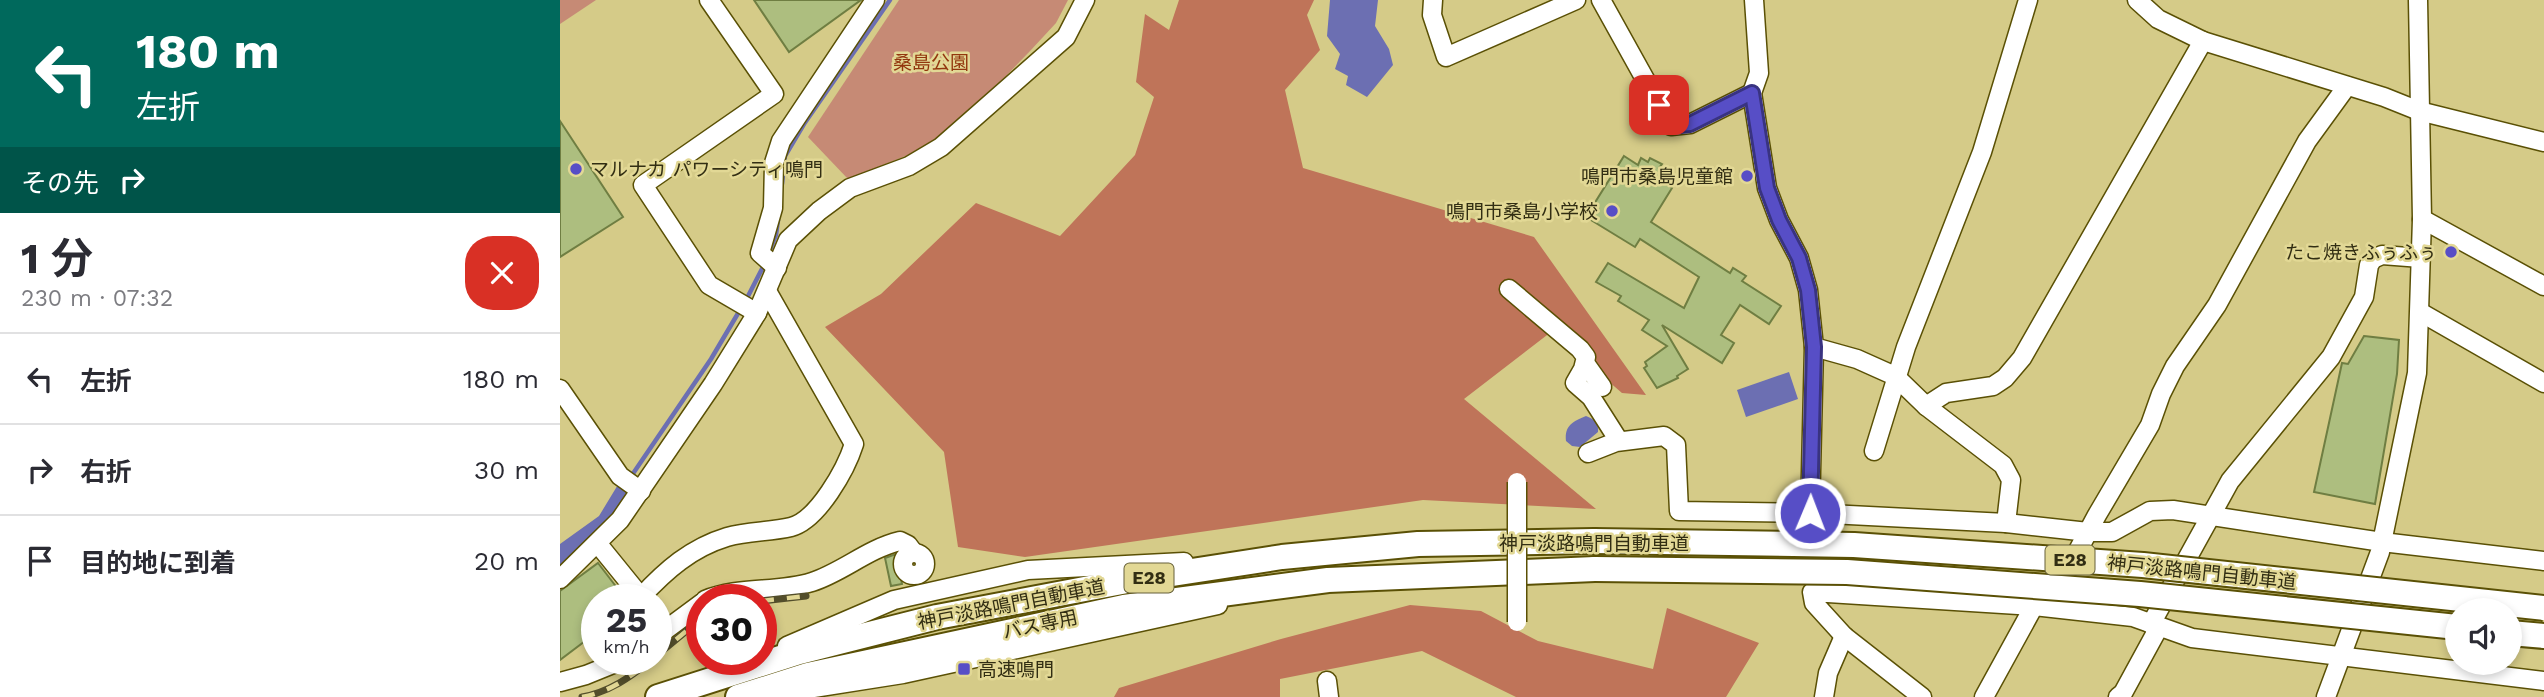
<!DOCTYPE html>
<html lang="ja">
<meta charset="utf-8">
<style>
body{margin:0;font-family:"Work Sans","Noto Sans JP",sans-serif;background:#f2f2f3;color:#2b2b33;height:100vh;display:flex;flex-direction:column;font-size:26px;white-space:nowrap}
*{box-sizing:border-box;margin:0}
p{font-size:23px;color:#7c7c81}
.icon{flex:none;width:38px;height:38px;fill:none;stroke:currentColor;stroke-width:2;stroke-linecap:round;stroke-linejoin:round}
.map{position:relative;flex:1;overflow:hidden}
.drawer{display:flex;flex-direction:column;background:#fff;width:560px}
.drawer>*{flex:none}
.guide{background:#00695c;color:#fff;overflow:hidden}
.controls{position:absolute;left:1885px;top:598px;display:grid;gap:14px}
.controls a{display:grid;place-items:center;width:77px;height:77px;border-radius:50%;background:#fff;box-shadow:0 4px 10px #0003;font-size:35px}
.speed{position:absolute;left:21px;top:584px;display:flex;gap:14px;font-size:35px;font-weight:700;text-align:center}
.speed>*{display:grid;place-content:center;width:91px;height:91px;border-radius:50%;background:#fff;box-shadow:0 4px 10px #0003;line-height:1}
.speed small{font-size:18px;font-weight:400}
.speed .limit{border:10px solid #d22;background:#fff;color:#111}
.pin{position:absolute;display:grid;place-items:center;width:60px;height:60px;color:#fff;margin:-30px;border-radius:14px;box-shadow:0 4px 10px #0006}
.me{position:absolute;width:77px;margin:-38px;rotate:1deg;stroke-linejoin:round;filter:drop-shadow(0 0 5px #0008)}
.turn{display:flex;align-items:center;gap:24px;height:147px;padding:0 21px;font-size:32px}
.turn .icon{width:91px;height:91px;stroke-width:2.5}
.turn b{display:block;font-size:49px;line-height:60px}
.then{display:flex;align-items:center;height:66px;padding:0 21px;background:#0003;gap:14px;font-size:26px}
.round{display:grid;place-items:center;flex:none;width:74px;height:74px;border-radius:28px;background:#f2f2f3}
.headline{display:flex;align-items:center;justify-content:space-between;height:119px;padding:0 21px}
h1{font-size:42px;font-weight:700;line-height:52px}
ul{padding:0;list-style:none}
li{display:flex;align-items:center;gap:21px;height:91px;padding:0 21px;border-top:2px solid #e1e1e2}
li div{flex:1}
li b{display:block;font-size:26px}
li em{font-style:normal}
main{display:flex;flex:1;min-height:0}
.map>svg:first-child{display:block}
.green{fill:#c68a75}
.forest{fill:#bf7459}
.water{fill:#6c6fb2}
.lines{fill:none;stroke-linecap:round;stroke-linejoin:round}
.stream{stroke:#6c6fb2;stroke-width:4.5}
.building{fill:#adbe7f;stroke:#6f7e42;stroke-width:2}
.minor-casing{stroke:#5a5005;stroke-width:21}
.highway-casing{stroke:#5a5005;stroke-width:28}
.minor{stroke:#fff;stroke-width:18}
.highway{stroke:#fff;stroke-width:24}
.rail-casing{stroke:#534e2b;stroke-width:7}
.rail{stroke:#e2d895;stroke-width:4.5;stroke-dasharray:13;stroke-linecap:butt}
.minor-bridge-casing{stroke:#5a5005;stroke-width:21;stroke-linecap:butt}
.highway-bridge-casing{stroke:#5a5005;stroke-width:28;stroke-linecap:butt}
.minor-bridge{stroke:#fff;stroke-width:18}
.highway-bridge{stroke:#fff;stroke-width:24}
.route-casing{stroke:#393381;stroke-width:18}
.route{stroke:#574ec6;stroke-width:12}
.poi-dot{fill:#574ec6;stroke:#e2d895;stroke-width:2.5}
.labels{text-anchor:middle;stroke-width:5;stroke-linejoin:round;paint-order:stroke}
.shield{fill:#e2d895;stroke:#67613a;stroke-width:2}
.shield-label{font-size:18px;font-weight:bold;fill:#322e13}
.park-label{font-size:19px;fill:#92370e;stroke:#e2d895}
.poi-label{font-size:19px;fill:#322e13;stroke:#e2d895;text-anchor:end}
.street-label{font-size:19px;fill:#322e13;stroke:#e2d895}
</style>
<main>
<section class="drawer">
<div class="guide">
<div class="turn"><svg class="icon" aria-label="left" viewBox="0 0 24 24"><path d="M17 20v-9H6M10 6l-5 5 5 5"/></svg><div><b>180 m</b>左折</div></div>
<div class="then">その先<svg class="icon" aria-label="right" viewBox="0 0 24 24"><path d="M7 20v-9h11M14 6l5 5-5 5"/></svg></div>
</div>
<div class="headline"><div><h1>1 分</h1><p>230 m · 07:32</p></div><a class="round" style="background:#d93025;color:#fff"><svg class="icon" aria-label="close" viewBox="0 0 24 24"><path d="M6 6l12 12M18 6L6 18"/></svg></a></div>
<ul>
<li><svg class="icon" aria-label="left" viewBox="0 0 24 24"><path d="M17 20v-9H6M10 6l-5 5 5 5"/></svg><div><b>左折</b></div><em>180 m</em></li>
<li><svg class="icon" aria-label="right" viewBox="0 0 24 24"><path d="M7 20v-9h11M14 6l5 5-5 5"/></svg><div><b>右折</b></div><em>30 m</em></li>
<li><svg class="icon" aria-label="arrive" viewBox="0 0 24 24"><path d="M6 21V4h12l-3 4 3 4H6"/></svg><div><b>目的地に到着</b></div><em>20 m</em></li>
</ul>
</section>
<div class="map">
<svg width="1984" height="697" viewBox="0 0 1984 697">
<rect width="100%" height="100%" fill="#d5cb88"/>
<g class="green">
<path d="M0 0H36L0 24Z"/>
<path d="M339 0H508L496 23 471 50 445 77 375 139 348 155 288 179 248 137Z"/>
</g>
<g class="forest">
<path d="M619 0H754L747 15 760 50 725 90 743 168 974 237 1086 395 1062 393 991 332 904 399 1036 509 863 500 465 557 398 547 384 452 265 327 321 294 416 203 500 236 575 155 594 97 576 82 585 14 609 30Z"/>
<path d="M850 605 921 611 978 641 1093 669 1107 608 1199 643 1166 697H956L862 651 720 679V697H554L559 688 721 639Z"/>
</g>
<g class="water">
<path d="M770 0H818L815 26 829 49 833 65 807 97 786 85 788 76 775 69 780 54 767 36Z"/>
<path d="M1229 372 1238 399 1186 417 1177 390Z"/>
<path d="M1026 416C1034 419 1039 423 1038 432L1020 447 1012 446 1006 441C1004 426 1013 421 1026 416Z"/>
<path d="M59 483 71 492 52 520 0 569V544L39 516Z"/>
</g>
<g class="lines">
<g class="stream">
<path d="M222 184 225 156 244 124 330 0"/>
<path d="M208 255 216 235 218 220"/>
<path d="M185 302 205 263"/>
<path d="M70 478 151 359 180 310"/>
</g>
</g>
<g class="building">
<path d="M194 0H301L229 52Z"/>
<path d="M0 121 63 217 0 257Z"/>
<path d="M1064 156 1078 165 1081 158 1088 162 1090 158 1102 164 1099 168 1106 172 1101 180 1112 188 1091 222 1170 273 1173 268 1186 276 1182 281 1221 306 1209 324 1180 305 1161 335 1174 343 1162 363 1102 325 1128 369 1117 376 1118 378 1097 388 1084 368 1087 366 1085 362 1107 346 1082 330 1089 320 1058 301 1061 296 1036 282 1048 263 1124 308 1139 277 1080 239 1075 247 1026 217Z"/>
<path d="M1804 336 1839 340 1837 374 1815 504 1754 492 1782 363 1788 364Z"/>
<path d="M336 554 342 584 331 586 325 558Z"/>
<path d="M38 563 61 593 52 600H37V632L0 660V591Z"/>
</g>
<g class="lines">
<defs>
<g id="minor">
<path d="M149 0 214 94 83 185 149 285 197 313"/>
<path d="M873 0 872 15 886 57 1016 0"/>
<path d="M1041 0 1111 126 1130 124 1192 93"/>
<path d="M1194 0 1199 73 1192 93 1207 188 1219 220 1239 258 1248 290 1254 347 1250 513"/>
<path d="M1577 0 1598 19 1643 41 1824 97 1859 111 1984 142"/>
<path d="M1862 219 1984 286"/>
<path d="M217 268 200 253 213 208 214 163 221 141 315 0"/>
<path d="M949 289 1020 349 1026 357 1023 369 1015 383 1031 397 1059 441"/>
<path d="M1860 312 1984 383"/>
<path d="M1254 347 1297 359 1335 376 1366 406 1443 465 1451 480 1446 523"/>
<path d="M1025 363 1042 387"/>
<path d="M0 389 60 476 81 491"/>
<path d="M1366 406 1386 393 1433 386 1445 378 1462 358 1643 41"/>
<path d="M1314 451 1346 347 1422 152 1468 0"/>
<path d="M1028 453 1056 442 1104 436 1116 445 1119 511 1250 513 1446 523 1528 532H1552L1590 511 1613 510 1822 542 1984 561"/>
<path d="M38 544 81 597C106 570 131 548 167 537 188 531 210 532 231 527 258 520 286 469 294 444L207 291"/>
<circle cx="354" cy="564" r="11"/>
<path d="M0 579 60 520 153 384 197 313 228 240 259 211 290 188 349 166 381 147 506 37 525 0"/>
<path d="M1493 597 1537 515 1590 425 1601 394 1615 366 1657 305 1747 141 1787 86"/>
<path d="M145 600C179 586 217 593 252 582 283 572 307 549 340 541L348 545 354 553"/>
<path d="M1591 624 1670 481 1771 357 1804 297 1809 265 1813 259 1822 255 1861 258"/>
<path d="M96 637 142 603"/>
<path d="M227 646 334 600 468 570 624 562"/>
<path d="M767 681 769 697"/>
<path d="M0 682 26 675 63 660"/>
<path d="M216 694 343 674 658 605"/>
<path d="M1264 697 1268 673 1284 636"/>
<path d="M1362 697 1284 636 1254 603 1252 592 1474 606 1573 617 1632 638 1984 681"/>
<path d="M1424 697 1474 606"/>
<path d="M1558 697 1563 693 1599 627"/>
<path d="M1766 697 1820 552 1857 373 1862 219 1858 0"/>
</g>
<g id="highway">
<path d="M1950 633 1984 636"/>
<path d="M98 697 239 652 377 617 567 581 722 557 858 544 1034 541"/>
<path d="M178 697 248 675 564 607 768 580 1035 569"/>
</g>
</defs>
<use href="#minor" class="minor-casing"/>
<use href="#highway" class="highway-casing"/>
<use href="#minor" class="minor"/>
<use href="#highway" class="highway"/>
<defs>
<g id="rail">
<path d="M201 601 246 596"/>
<path d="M96 656 142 618"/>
<path d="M22 697C50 692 70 677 92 660"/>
</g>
</defs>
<use href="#rail" class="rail-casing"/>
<use href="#rail" class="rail"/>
<defs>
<path id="minor-bridge" d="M957 482V622"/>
<g id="highway-bridge">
<path d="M1034 541 1294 545 1583 565 1984 608"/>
<path d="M1035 569 1287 572 1580 594 1897 627"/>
</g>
</defs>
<use href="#minor-bridge" class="minor-bridge-casing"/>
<use href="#highway-bridge" class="highway-bridge-casing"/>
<use href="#minor-bridge" class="minor-bridge"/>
<use href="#highway-bridge" class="highway-bridge"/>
</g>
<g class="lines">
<defs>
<path id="route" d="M1099 105 1111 126 1130 124 1192 93 1207 188 1219 220 1239 258 1248 290 1254 347 1250 513"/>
</defs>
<use href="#route" class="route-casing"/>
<use href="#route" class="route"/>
</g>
<g class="poi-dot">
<circle cx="16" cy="169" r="7"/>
<circle cx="1187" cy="176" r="7"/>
<circle cx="1052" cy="211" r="7"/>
<circle cx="1891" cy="252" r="7"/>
<rect x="397" y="662" width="14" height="14" rx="3.5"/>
</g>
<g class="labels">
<g class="shield">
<rect x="1485.5" y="545.5" width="49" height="29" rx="5"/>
<rect x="564.5" y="563.5" width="49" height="29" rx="5"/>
</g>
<g class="shield-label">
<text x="1510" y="566">E28</text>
<text x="589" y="584">E28</text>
</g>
<g class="park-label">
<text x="371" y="69">桑島公園</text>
</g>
<g class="poi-label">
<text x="30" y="176" text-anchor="start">マルナカ パワーシティ鳴門</text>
<text x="1173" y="183">鳴門市桑島児童館</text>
<text x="1038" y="218">鳴門市桑島小学校</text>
<text x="1877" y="259">たこ焼きふぅふぅ</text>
<text x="418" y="676" text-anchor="start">高速鳴門</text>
</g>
<g class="street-label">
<text x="1034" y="550">神戸淡路鳴門自動車道</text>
<text transform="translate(1642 572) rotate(6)" y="7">神戸淡路鳴門自動車道</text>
<text transform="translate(451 604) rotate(-11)" y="7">神戸淡路鳴門自動車道</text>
<text transform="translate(480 624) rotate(-12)" y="7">バス専用</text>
</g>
</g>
</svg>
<div class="controls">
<a><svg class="icon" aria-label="sound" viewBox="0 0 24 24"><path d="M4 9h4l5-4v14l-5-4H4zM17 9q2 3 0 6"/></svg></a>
</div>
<div class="speed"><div>25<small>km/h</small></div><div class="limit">30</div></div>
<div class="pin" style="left:1099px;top:105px;background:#d93025"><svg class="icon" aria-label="arrive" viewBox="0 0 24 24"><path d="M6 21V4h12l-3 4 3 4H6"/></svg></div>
<svg class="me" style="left:1250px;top:513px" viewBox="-20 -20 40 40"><circle r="17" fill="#574ec6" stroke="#fff" stroke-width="3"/><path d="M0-11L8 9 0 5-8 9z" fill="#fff"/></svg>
</div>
</main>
